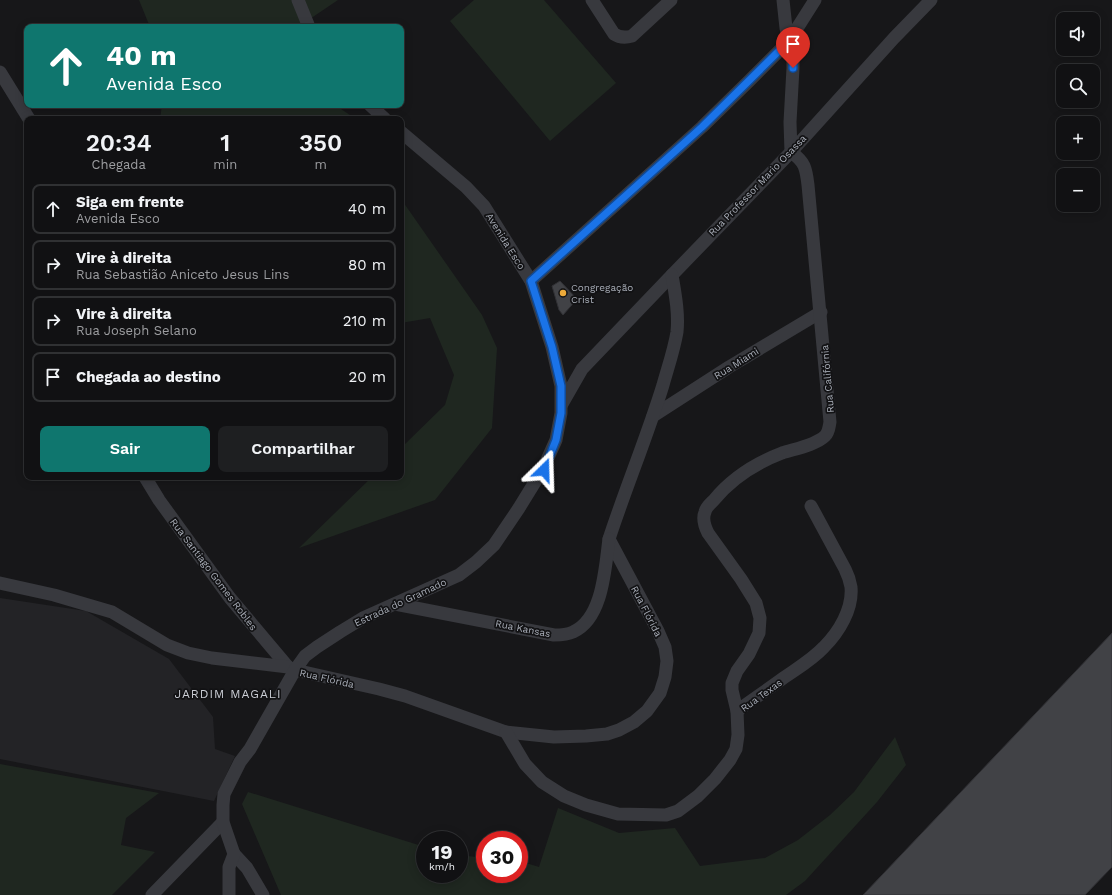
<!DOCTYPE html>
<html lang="pt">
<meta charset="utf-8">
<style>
body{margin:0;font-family:"Work Sans",sans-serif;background:#1e1f21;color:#f1f3f6;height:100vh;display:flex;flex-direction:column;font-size:15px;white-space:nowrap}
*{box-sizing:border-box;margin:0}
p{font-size:13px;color:#9c9da0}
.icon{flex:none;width:22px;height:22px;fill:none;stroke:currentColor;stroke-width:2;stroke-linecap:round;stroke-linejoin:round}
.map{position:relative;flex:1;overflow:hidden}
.sheet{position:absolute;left:24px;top:116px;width:380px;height:364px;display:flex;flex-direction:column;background:#111113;border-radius:8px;box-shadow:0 2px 10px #0003,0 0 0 1px #303133}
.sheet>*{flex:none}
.guide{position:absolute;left:24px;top:24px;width:380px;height:84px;border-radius:8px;box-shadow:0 2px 10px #0003,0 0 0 1px #303133;background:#0f766e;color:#fff;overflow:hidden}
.tools{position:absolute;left:1056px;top:12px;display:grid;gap:8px}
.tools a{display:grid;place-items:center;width:44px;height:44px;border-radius:8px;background:#111113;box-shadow:0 2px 10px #0003,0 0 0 1px #303133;font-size:20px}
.speed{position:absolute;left:416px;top:831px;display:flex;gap:8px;font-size:20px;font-weight:700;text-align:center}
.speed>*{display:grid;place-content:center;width:52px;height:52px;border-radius:50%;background:#111113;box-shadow:0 2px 10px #0003,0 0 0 1px #303133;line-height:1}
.speed small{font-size:10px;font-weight:400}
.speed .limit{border:6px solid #d22;background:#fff;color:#111}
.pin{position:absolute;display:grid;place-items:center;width:34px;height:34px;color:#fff;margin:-41px -17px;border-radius:50% 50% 50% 0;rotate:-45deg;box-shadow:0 0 4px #0007}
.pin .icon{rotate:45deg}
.me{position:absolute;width:44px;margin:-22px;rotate:22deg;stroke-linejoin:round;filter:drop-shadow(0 0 3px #0008)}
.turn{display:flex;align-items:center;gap:14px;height:84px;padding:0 16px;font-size:18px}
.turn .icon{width:52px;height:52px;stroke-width:2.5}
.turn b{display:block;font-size:28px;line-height:34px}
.eta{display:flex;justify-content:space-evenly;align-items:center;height:68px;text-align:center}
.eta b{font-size:24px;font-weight:600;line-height:28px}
.action{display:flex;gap:8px;margin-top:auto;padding:8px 16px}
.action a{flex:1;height:46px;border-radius:8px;background:#0f766e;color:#fff;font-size:16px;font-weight:600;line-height:46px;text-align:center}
.action a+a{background:#1e1f21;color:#f1f3f6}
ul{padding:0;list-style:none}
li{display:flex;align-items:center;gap:12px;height:50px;margin:0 8px 6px;padding:0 8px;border:2px solid #303133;border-radius:8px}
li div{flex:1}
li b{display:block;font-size:15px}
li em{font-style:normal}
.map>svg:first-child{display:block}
.built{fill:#232326}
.green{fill:#1f2720}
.building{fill:#414246;stroke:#313135}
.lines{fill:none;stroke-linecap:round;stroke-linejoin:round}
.minor{stroke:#38393e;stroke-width:13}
.route-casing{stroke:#114b97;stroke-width:10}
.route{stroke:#1a73e8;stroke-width:7}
.poi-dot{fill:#edaa3a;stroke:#121214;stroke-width:1.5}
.labels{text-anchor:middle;stroke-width:3.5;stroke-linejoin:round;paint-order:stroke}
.street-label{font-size:10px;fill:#a9aeb8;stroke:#121214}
.poi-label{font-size:10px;fill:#a9aeb8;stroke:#121214;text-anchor:start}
.quarter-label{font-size:12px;letter-spacing:1px;fill:#cacdd4;stroke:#121214}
</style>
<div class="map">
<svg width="1112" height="895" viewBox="0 0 1112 895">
<rect width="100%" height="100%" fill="#171719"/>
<path class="built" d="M0 598 86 611 169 659 213 717 215 749 235 756 214 801 0 759Z"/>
<g class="green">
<path d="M139 0H338L298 27H150Z"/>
<path d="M474 0H544L616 83 550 141 450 21Z"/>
<path d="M162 105H335L356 119H160Z"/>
<path d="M401 199 482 315 497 348 492 428 435 500 299 548 372 477H401V448L445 405 454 375 430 318 401 323Z"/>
<path d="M895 737 906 765 877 802 805 881 786 895H281L242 804 248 792 425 847V874H459V855L485 858V874H519V862L526 863 539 867 558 808 619 833 675 828 700 866 765 858 798 840 830 815 854 792Z"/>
<path d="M0 764 159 793 126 818 121 845 155 852 112 895H0Z"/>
</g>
<g class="building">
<path d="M560 281 577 299 563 315 559 310 552 286Z"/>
<path d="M1112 633V867L1085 895H863Z"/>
</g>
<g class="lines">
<g class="minor">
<path d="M298 0 309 27"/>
<path d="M592 0 614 34C620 38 625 38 632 36L671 0"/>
<path d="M783 0 786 28 793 58V68L790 122 791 152"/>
<path d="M0 72 29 119"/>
<path d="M370 105 385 119"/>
<path d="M531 281 702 127 749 81 789 41 815 0"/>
<path d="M562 404 582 369 672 275 791 152 894 38 931 0"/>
<path d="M653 416 729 367 821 312"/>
<path d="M145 477 159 500 230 598 288 667"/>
<path d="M0 583 54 595 112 612 167 645 188 653 212 658 288 667 295 670 379 689 405 696 506 732 554 737 586 736 607 734 619 730 634 722 647 711 660 693 665 677 667 661 665 647 658 631 609 539C626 487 647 437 663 385 668 367 674 350 677 332 679 313 675 293 672 275"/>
<path d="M395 604 554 635C560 635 567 635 573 632 603 619 605 568 609 539"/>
<path d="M737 711C752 700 767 690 782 679 796 669 812 660 824 647 839 632 853 609 851 587 850 581 848 575 845 569L811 506"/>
<path d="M506 732 525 764 542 782 564 796 586 805 618 814 666 815 678 811 698 796 715 779 730 760 736 749 738 735 737 711 732 690V683L737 671 749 654 759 633 760 618 756 603 741 579 708 533C705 527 702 519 705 512 706 507 710 504 714 500 731 479 756 463 782 453 794 449 816 445 825 436 829 432 829 427 830 422L808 185C806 168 805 162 791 152"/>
<path d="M234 854 247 868 263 895"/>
<path d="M152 895 223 822"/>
<path d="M229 895V867L234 854 223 822V805L224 794 240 762 250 749 295 670 305 656 317 647 340 632 363 618 459 575 476 562 494 545 519 508 543 469 556 440 561 413V386L552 347 531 281 484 206 466 187 401 132"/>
</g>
</g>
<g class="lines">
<defs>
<path id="route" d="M544 470 556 440 561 413V386L552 347 531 281 702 127 789 41 793 58V68"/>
</defs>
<use href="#route" class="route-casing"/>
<use href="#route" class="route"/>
</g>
<circle class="poi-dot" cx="563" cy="293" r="4"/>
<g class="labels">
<g class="street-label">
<text transform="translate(757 185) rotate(-46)" y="4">Rua Professor Mario Osassa</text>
<text transform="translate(506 241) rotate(58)" y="4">Avenida Esco</text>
<text transform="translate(736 363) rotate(-32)" y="4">Rua Miami</text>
<text transform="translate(827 379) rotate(-95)" y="4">Rua Califórnia</text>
<text transform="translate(214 574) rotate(53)" y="4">Rua Santiago Gomes Robles</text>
<text transform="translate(400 602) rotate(-25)" y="4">Estrada do Gramado</text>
<text transform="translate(647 611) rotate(63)" y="4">Rua Flórida</text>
<text transform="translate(523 628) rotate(11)" y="4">Rua Kansas</text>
<text transform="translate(327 678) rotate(13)" y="4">Rua Flórida</text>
<text transform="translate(761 695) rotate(-36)" y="4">Rua Texas</text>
</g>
<g class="poi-label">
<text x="571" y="291">Congregação<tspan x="571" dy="12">Crist</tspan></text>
</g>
<g class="quarter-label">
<text x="228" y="698">JARDIM MAGALI</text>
</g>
</g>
</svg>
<div class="tools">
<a><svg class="icon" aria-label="sound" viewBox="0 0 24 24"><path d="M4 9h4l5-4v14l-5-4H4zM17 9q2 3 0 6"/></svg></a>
<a><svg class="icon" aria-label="search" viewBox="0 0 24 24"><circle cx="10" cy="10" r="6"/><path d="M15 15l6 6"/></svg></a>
<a>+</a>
<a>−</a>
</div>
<div class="speed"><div>19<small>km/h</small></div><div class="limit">30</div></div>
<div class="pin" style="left:793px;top:68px;background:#d93025"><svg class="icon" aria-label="arrive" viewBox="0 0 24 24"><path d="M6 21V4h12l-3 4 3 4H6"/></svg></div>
<svg class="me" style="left:544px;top:470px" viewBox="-20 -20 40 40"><path d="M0-17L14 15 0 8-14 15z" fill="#1a73e8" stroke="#fff" stroke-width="4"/></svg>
<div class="guide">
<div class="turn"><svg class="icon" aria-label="ahead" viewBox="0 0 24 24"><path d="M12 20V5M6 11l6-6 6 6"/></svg><div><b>40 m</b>Avenida Esco</div></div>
</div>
<section class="sheet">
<div class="eta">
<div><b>20:34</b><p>Chegada</p></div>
<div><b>1</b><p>min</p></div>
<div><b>350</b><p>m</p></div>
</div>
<ul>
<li><svg class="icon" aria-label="ahead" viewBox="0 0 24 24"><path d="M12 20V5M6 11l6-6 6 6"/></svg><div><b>Siga em frente</b><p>Avenida Esco</p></div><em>40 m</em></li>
<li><svg class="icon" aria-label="right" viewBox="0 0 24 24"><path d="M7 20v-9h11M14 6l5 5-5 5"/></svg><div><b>Vire à direita</b><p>Rua Sebastião Aniceto Jesus Lins</p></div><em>80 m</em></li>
<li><svg class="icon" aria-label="right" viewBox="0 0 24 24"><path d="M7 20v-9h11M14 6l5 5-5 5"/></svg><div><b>Vire à direita</b><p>Rua Joseph Selano</p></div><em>210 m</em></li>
<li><svg class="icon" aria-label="arrive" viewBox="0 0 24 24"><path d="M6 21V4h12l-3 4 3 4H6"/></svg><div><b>Chegada ao destino</b></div><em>20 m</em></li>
</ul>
<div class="action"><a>Sair</a><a>Compartilhar</a></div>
</section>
</div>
